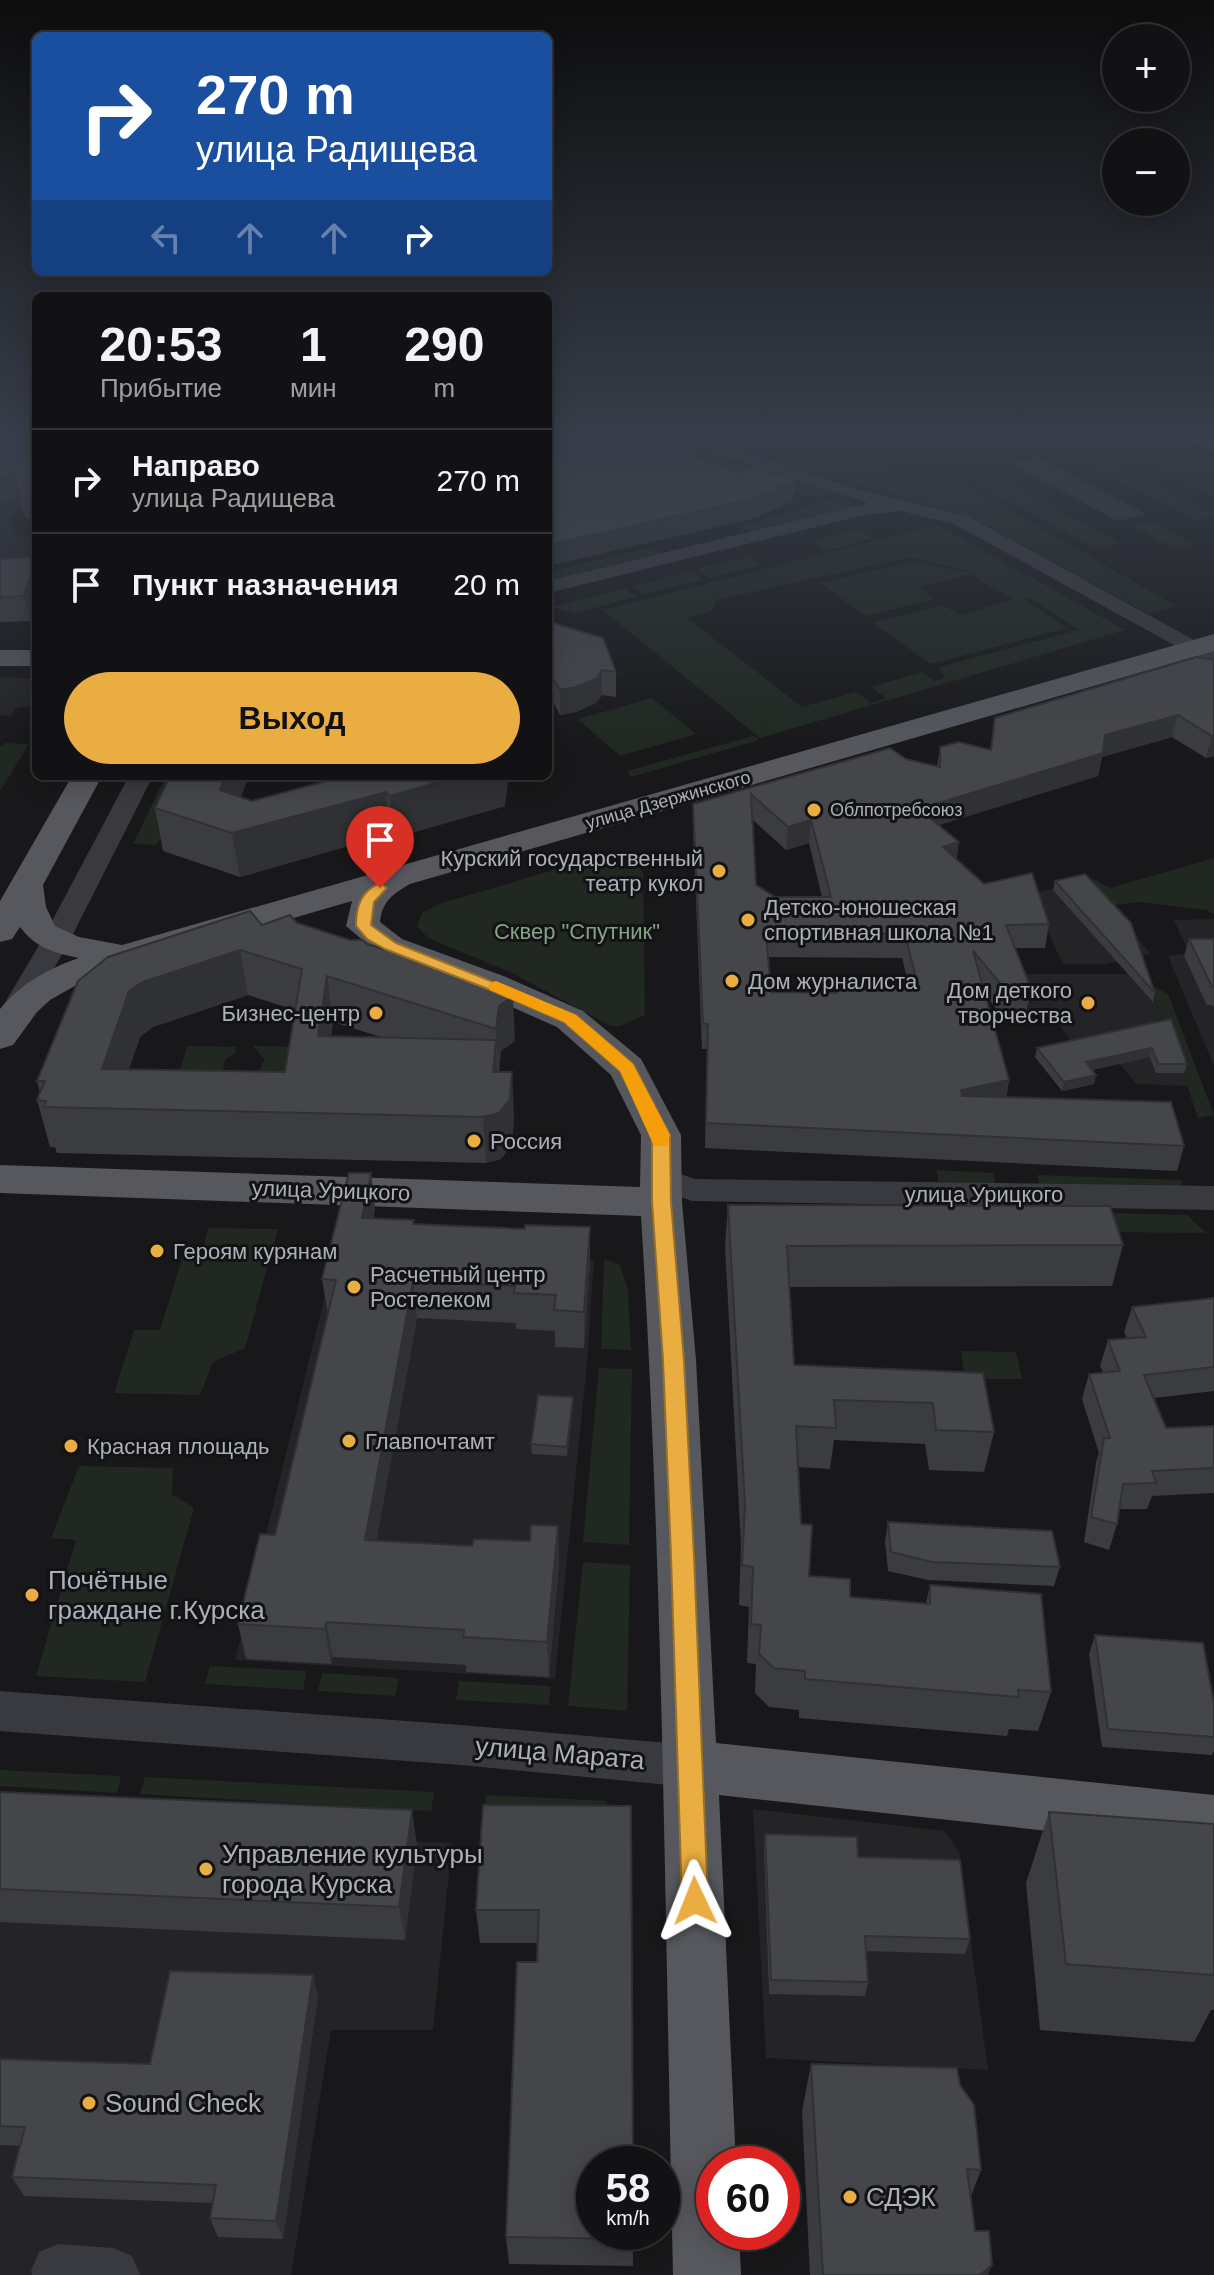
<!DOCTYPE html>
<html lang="ru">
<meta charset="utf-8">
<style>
body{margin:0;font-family:Arial,sans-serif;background:#1f2022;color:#f1f3f6;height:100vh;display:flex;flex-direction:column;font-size:30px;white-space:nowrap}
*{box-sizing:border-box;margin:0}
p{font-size:26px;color:#9c9ea0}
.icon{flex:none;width:44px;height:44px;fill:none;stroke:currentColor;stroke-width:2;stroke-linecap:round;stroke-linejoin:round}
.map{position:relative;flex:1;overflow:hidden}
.drawer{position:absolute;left:32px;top:292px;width:520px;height:488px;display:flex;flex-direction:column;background:#121214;border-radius:12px;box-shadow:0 4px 20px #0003,0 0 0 2px #313234}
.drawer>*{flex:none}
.guide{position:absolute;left:32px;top:32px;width:520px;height:244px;border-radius:12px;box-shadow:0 4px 20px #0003,0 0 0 2px #313234;background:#1a4fa0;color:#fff;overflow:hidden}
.controls{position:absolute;left:1102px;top:24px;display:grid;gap:16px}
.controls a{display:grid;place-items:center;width:88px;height:88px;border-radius:50%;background:#121214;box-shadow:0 4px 20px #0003,0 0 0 2px #313234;font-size:40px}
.speed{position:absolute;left:576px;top:2146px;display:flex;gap:16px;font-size:40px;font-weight:700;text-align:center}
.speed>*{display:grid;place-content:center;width:104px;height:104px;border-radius:50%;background:#121214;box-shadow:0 4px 20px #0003,0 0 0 2px #313234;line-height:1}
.speed small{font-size:20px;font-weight:400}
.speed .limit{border:12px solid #d22;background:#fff;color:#111}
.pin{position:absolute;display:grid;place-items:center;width:68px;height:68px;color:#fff;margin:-82px -34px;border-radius:50% 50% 50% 0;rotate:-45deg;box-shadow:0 0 8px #0007}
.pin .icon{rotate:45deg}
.me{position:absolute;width:88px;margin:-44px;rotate:358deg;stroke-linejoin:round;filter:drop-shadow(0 0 6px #0008)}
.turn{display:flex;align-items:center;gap:28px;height:168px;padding:0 32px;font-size:36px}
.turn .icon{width:104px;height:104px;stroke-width:2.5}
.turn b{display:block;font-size:56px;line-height:68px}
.lanes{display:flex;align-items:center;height:76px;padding:0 32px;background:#0003;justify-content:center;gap:40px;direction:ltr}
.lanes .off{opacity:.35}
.eta{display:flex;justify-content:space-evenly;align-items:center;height:136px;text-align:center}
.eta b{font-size:48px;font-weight:700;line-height:56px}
.cta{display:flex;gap:16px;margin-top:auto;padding:16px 32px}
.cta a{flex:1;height:92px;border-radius:48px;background:#e9ad41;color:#111;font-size:32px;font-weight:700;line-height:92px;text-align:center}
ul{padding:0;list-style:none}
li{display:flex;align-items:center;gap:24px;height:104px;padding:0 32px;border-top:2px solid #313234}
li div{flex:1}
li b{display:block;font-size:30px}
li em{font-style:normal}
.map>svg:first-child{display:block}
.built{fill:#242427}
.green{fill:#202821;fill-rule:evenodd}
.water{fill:#2f373e}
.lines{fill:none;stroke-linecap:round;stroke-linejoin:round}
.minor{fill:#393a3f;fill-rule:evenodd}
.major{fill:#56585e;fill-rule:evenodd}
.wall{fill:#3b3c40;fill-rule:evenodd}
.shaded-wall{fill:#303134}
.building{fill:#45464a;stroke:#303134;stroke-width:2;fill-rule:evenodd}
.route{fill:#e9ad41;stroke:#97702a;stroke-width:2}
.slow{fill:#f59e0b}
.poi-dot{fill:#e9ad41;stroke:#131315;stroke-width:3}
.labels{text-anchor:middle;stroke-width:6;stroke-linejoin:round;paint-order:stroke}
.far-street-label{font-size:18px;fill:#abb0b9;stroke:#131315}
.far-poi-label{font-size:18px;fill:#abb0b9;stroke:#131315;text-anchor:start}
.poi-label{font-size:22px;fill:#abb0b9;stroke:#131315;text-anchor:start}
.park-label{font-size:22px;fill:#83a385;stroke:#131315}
.street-label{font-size:22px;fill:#abb0b9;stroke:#131315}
.near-poi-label{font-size:26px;fill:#abb0b9;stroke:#131315;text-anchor:start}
.near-street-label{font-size:26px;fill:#abb0b9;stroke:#131315}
</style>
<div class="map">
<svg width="1214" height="2275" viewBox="0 0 1214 2275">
<rect width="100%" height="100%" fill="#18181a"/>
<g class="built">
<path d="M0 477 36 500 7 521 15 534 36 536V594L0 620Z"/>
<path d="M0 677 36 679 34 705 16 708 11 716 0 715Z"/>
<path d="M1084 881 1126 926 1151 954 1105 964H1063L1043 921 1010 899Z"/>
<path d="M1214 919V1066L1168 956 1189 953 1174 920Z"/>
<path d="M1012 974H1143L1168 1028 1188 1086 1136 1084 1102 1042 1073 1044 1051 1013H1024Z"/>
<path d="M336 1251 594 1260 587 1363 555 1679 235 1660Z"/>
<path d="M753 1809 945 1831 959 1852 988 2070 766 2058Z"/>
<path d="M0 1826 452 1843 433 2030H331L291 2275H0Z"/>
</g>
<g class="green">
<path d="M625 435H668L834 492 811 498Z"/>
<path d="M689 435H832L906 478 948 475 1176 606 1149 614 973 518 830 476 810 474 776 462 781 459 710 435 701 439Z"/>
<path d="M1086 435H1154L1214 465V498Z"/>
<path d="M1078 444 1214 515V516L1196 520 1057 449Z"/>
<path d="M980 467 1119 543 1095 549 956 472Z"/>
<path d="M845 495 851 501 847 508 748 531 742 526Z"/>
<path d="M1149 521 1193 544 1174 549 1131 525Z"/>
<path d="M937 525 1125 630 760 738 603 610ZM911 557 973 572 911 562 820 583 866 616 935 599 918 587 971 574 1013 600 959 615 943 605 873 623 931 664 1067 628 1023 599 1028 597 1079 630 939 667 945 678 934 681 922 672 871 687 886 698 871 703 856 692 802 707 687 618 712 611 716 600Z"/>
<path d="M857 529 873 538 825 551 813 541Z"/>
<path d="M653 547 662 553 548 581V572Z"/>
<path d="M751 556 762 565 710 578 698 569Z"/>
<path d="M691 571 702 580 643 594 633 586Z"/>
<path d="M625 588 636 597 574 613 551 607Z"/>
<path d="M652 698 696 734 620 756 578 719Z"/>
<path d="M753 736 759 740 631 777 627 771Z"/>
<path d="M5 743 29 744 0 791V746Z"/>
<path d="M166 776H189L157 845 133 844Z"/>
<path d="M618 856 635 862 643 873 645 1015 620 1026H611L514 974 428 938 417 926 422 913 439 904 597 857Z"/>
<path d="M1214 858V914L1207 910 1139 902 1105 906 1083 884 1093 879 1110 888Z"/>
<path d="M1148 984 1168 994 1214 1115 1198 1118 1168 1028Z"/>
<path d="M187 1046 236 1047 235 1053 226 1059 223 1067 227 1073 178 1077Z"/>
<path d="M253 1046 300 1047 293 1079 257 1073 265 1060Z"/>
<path d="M937 1170 994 1173 995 1184 938 1182Z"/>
<path d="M1037 1175 1181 1180 1184 1192 1040 1187Z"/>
<path d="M1104 1213 1187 1215 1206 1233 1103 1232Z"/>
<path d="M208 1228 278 1229 245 1348 213 1362 200 1395 114 1393 134 1330H160L183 1256 201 1257Z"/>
<path d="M604 1259 620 1265 628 1290 631 1350 601 1349Z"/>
<path d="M961 1351 1016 1352 1022 1379H965Z"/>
<path d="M599 1368 632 1369 629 1545 583 1542Z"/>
<path d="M79 1466 173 1468 172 1494 194 1508 145 1682 36 1676 76 1540 51 1538Z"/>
<path d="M583 1562 630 1565 627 1711 568 1706Z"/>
<path d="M210 1666 306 1671 303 1690 205 1684Z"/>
<path d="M322 1673 399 1678 395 1696 318 1691Z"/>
<path d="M459 1681 551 1686 549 1705 456 1700Z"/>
<path d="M0 1770 121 1776 117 1793 0 1786Z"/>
<path d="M145 1777 434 1792 431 1811 140 1794Z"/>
<path d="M486 1795 607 1801 606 1818 484 1813Z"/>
</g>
<path class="water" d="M1037 457 1146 514 1118 521 1009 463Z"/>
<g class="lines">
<g class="minor">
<path d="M669 435H694L853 488 968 516 1214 651V667L954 524 901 511 860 516 548 593V581L868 503 672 439Z"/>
<path d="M129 776H153L69 942 26 1017 21 1023 11 1026 1 1023 0 1011 41 942Z"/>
<path d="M660 1167 695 1179 1214 1186V1210L692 1201 648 1186 644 1178 648 1170Z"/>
<path d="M0 1691 461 1725 690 1745 706 1751 712 1766 706 1781 690 1787 461 1765 0 1731Z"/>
<path d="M58 2244 113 2248 132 2256 140 2275H32L31 2271 39 2252Z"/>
</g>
<g class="major">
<path d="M1184 435H1214V451L1187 440Z"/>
<path d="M36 437V452L0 463V448Z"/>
<path d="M1214 634V651L410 884C393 894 382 901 380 922L402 939 506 977 583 1011 641 1059 681 1135 682 1202 696 1360 716 1743 1214 1795V1849L719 1795 736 2164H714V2232H739L741 2275H673C665 1922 663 1568 641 1216L0 1193V1165L640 1187 641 1135 611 1075 557 1027 480 993 378 953 346 926 352 901 135 964 80 983 50 1000 37 1012 13 1045 0 1049V1009C22 983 47 969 79 958 54 953 36 948 20 927L12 939 0 942V901L72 776H102L43 885 46 907 55 926 79 937 122 945Z"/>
<rect x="0" y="650" width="36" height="16"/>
</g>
</g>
<g class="wall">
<path d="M36 455V520L25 518 19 497 0 503Z"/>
<path d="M36 557 30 621 0 622V558L1 559Z"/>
<path d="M548 623 616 672V697L602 695 596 703 576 712 560 715 548 692Z"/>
<path d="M1214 660V756L1206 758 1172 737 1102 757 1098 776 939 825 957 859 984 884 1049 924 1045 948H1015L1031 989 1026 1013H1000L986 996 1009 1080 1006 1098 1184 1146 1177 1171 705 1148 707 1049H702L693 827V804L906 759 937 766 940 747 990 749ZM753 820 786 850 809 843 822 897H775L756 885ZM768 957 902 958 909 986 836 984 835 993 771 992Z"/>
<path d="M170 776H249L240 797 252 801 345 776 505 806 394 838 390 834 240 877 163 851 155 808Z"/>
<path d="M1055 881 1155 993 1153 1002 1053 890Z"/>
<path d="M297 923 350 940H362L515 1041 501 1051 499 1072 514 1118 512 1145 501 1159 486 1163 57 1153 55 1147H50L37 1100 40 1093 37 1081 262 925ZM248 995 295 1010 285 1072 129 1069 140 1037 153 1027ZM333 1022 384 1038 331 1036Z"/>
<path d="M1189 939H1214V1007L1213 1005H1207L1184 956Z"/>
<path d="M1171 1019 1187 1064 1184 1073H1156L1150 1057 1092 1070 1096 1075 1094 1084 1062 1091 1035 1057 1037 1048Z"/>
<path d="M371 1173 375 1209 373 1219 414 1224 525 1229 590 1227V1263L584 1348 555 1347V1331L516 1329V1323L417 1318 376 1541 472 1546 530 1541 558 1526 559 1562 549 1677 466 1672V1665L333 1657 331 1664 246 1659 238 1624 275 1535 328 1314 322 1279Z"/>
<path d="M728 1205 1123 1245 1112 1286 789 1287 794 1365 983 1373 994 1432 984 1472 929 1470 925 1444 834 1440 830 1469 798 1467 801 1524 809 1576 850 1597 926 1603 930 1585 1051 1692 1038 1731 1009 1729 1007 1736 799 1718V1710L769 1707 755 1693 756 1664 747 1663 749 1607 739 1605 741 1545 725 1246Z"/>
<path d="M1214 1298V1391L1154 1398 1166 1428 1214 1426V1493L1152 1496 1147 1509H1119L1117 1524 1109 1550 1084 1542 1096 1463 1099 1453 1082 1399 1089 1374 1103 1372 1100 1366 1108 1340 1127 1338 1124 1332 1132 1307Z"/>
<path d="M573 1407 567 1456 532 1454 531 1444Z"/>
<path d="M888 1522 1060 1567 1054 1586 928 1580 888 1571 885 1541Z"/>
<path d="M1095 1635 1214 1704V1751L1212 1755 1102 1747 1089 1654Z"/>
<path d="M0 1792 417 1844 405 1940 0 1922Z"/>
<path d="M631 1806 633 2266 509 2264 506 2237 537 1962 538 1943H480L476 1910Z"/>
<path d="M1049 1812 1214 1824V2010H1211L1194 2042 1040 2030 1026 1883Z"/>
<path d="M765 1834 858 1857 970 1939 965 1954 866 1951 868 1982 865 1996 769 1994 764 1850Z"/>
<path d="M318 1996 283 2239 218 2237 210 2218 212 2203 24 2196 12 2177 20 2146 0 2145V2059L150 2064Z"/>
<path d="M811 2064 960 2085 981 2170 971 2196 975 2231 992 2265 988 2275H810L802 2111Z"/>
</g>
<g class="shaded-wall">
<path d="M692 437V457L667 448Z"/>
<path d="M14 474 19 497 0 503V478Z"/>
<path d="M795 481 793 501 756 518 548 566V545Z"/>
<path d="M36 558V601L30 621 24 596Z"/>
<path d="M602 670V695L596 703 576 712 560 715V690Z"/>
<path d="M1178 715 1172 737 1102 757 1098 776 916 832 919 809 1105 735Z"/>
<path d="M1214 735V756L1206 758 1212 736Z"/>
<path d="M225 776H249L227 833 220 790Z"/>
<path d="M460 776H509L505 806 394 838 390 796Z"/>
<path d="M386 792 390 834 240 877 232 833Z"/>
<path d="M811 820 809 843 786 850 788 827Z"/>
<path d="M959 842 956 865 943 847Z"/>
<path d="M240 950 248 995 153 1027 140 1037 115 1108 102 1069 129 991 143 982Z"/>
<path d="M327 976 333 1022 324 1082 318 1036Z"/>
<path d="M513 996 515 1041 501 1051 499 1074 496 1029 499 1006Z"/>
<path d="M496 1040 498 1086 512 1072 514 1118 512 1145 501 1159 486 1163 483 1117 493 1072Z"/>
<path d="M1152 1048 1150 1057 1083 1072 1086 1062Z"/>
<path d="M1096 1075 1094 1084 1062 1091 1064 1082Z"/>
<path d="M1009 1080 1005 1104 957 1115 961 1090Z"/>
<path d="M371 1173 375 1209 366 1255 362 1218Z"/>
<path d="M590 1227V1263L584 1348V1312Z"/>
<path d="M413 1282 417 1318 370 1576 365 1540Z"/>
<path d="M573 1397V1407L567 1456V1447Z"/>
<path d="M558 1526 559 1562 549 1677 547 1642Z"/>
<path d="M326 1622 333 1657 331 1664 325 1629Z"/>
<path d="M412 1810 417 1844 405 1940 399 1907Z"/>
<path d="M313 1975 318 1996 283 2239 276 2221Z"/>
<path d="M992 2265 988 2275H980Z"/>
</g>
<g class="building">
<path d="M548 435H684L692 437 667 448 740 473 754 467 795 481 758 497 548 545Z"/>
<path d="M6 446 36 455V498L20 495 14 474 0 478V452L7 450Z"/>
<path d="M36 557 24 596 0 597V558L1 559Z"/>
<path d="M548 623H553L603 638 616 672 602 670 596 679 576 687 560 690 548 669Z"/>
<path d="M1196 657 1214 660V735L1212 736 1178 715 1105 735 1103 753 919 809 959 842 943 847 984 884 1032 873 1049 924 1006 925 1031 989H1005L973 951 1009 1080 961 1090 962 1096 1171 1102 1184 1146 706 1123 708 1024H703L693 804 890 748 906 759 940 767V747L959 742 991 750 995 718ZM751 794 788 827 811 820 831 897H775L756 885ZM766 933 905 934 918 986 836 984 837 993 771 992Z"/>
<path d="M170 776H225L220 790 252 801 345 776H460L390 796 386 792 232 833 155 808Z"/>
<path d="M1085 874 1131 923 1155 993 1055 881Z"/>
<path d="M250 911 262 925 290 915 297 923 350 940H362L367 944 492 981 513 996 499 1006 496 1029 327 976 318 1036 496 1040 493 1072H512L510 1099 499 1113 483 1117 44 1107 46 1101 37 1100 45 1081H37L78 981 108 957ZM240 950 302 969 285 1072 102 1069 129 991 143 982Z"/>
<path d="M1189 939H1214V987H1212Z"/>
<path d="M1171 1019 1187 1064H1158L1152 1048 1086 1062 1096 1075 1064 1082 1037 1048Z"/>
<path d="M349 1173H371L362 1218 414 1220 413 1224 525 1229V1225L590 1227 584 1312 554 1310 556 1295 514 1293 515 1286 413 1282 365 1540 472 1546 474 1539 530 1541 531 1525 558 1526 547 1642 463 1637 464 1630 326 1622 325 1629 238 1624 260 1534 275 1535 336 1280 322 1279Z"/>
<path d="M728 1205 1110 1206 1123 1245 787 1246 794 1365 983 1373 994 1432 936 1430 933 1403 834 1400 836 1428 796 1426 801 1524 812 1525 809 1576 850 1579V1597L930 1604V1585L1041 1594 1051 1692 1018 1690 1019 1697 805 1679V1671L774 1668 759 1654 761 1625 751 1624 753 1567 742 1565 745 1504Z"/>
<path d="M1214 1298V1367L1144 1375 1166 1428 1214 1426V1468L1152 1471 1156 1483 1123 1484 1117 1524 1091 1517 1104 1438H1110L1089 1374 1120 1371 1108 1340 1146 1337 1132 1307Z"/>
<path d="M538 1395 573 1397 567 1447 531 1444Z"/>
<path d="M888 1522 1052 1531 1060 1567 932 1562 891 1552Z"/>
<path d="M1095 1635 1203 1643 1214 1704V1737L1108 1729Z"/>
<path d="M0 1792 412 1810 399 1907 0 1889Z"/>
<path d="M483 1805 631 1806 633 2164H594V2232H634V2239L506 2237 517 1962H537L539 1910H476Z"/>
<path d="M1049 1812 1214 1824V1975L1066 1964Z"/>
<path d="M765 1834 857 1837 858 1857 960 1860 970 1939 865 1936 868 1982 771 1980Z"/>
<path d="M170 1971 313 1975 276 2221 210 2218 216 2185 12 2177 25 2127 0 2126V2059L150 2064Z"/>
<path d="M811 2064 957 2068 960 2085 974 2105 981 2170 967 2169 975 2231H989L992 2265 980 2275H823Z"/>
</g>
<linearGradient id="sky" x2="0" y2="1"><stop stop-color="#0d0d0e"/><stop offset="0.58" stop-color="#373d49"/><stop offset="1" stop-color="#373d49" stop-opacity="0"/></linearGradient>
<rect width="1214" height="753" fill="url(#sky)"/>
<path class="route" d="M380 883 387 888 374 902 371 925 396 943 576 1015 633 1064 670 1135 671 1202 684 1360 694 1556 708 1901 704 1910 695 1914 686 1910 682 1901 671 1556 663 1360 652 1202V1135L620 1071 564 1022 488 989 385 949 367 939 356 926C356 906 361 891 380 883Z"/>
<path class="slow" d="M496 981 576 1015 633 1064 670 1135 667 1146H654L620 1071 564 1022 490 990 488 986 490 983Z"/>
<g class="poi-dot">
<circle cx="814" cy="810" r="8"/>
<circle cx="719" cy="871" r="8"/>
<circle cx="748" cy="920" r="8"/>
<circle cx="732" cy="981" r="8"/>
<circle cx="1088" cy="1003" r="8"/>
<circle cx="376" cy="1013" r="8"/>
<circle cx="474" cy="1141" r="8"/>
<circle cx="157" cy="1251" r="8"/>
<circle cx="354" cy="1287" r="8"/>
<circle cx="349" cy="1441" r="8"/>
<circle cx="71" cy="1446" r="8"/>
<circle cx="32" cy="1595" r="8"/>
<circle cx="206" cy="1869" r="8"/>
<circle cx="89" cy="2103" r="8"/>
<circle cx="850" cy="2197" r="8"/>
</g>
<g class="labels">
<g class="far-street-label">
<text transform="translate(668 800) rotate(-16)" y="6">улица Дзержинского</text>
</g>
<g class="far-poi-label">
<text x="830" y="816">Облпотребсоюз</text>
</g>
<g class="poi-label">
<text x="703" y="866" text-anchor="end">Курский государственный<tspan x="703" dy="25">театр кукол</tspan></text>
<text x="764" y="915">Детско-юношеская<tspan x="764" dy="25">спортивная школа №1</tspan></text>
<text x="748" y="989">Дом журналиста</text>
<text x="1072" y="998" text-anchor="end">Дом деткого<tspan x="1072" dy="25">творчества</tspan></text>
<text x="360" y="1021" text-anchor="end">Бизнес-центр</text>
<text x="490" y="1149">Россия</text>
<text x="173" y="1259">Героям курянам</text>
<text x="370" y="1282">Расчетный центр<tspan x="370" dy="25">Ростелеком</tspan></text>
<text x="365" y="1449">Главпочтамт</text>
<text x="87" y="1454">Красная площадь</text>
</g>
<g class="park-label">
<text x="577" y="939">Сквер "Спутник"</text>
</g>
<g class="street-label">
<text transform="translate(331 1190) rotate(2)" y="8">улица Урицкого</text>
<text x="984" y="1202">улица Урицкого</text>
</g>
<g class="near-poi-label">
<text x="48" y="1589">Почётные<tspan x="48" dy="30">граждане г.Курска</tspan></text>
<text x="222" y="1863">Управление культуры<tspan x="222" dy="30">города Курска</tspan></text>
<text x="105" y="2112">Sound Check</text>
<text x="866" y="2206">СДЭК</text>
</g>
<g class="near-street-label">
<text transform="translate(560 1753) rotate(5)" y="9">улица Марата</text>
</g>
</g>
</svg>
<div class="controls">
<a>+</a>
<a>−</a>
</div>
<div class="speed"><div>58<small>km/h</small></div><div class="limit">60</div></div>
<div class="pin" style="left:380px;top:888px;background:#d93025"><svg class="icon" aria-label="arrive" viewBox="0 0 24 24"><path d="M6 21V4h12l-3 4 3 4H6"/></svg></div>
<svg class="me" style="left:695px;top:1901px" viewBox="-20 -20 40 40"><path d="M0-17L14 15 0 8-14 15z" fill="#e9ad41" stroke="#fff" stroke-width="4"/></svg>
<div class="guide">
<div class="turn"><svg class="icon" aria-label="right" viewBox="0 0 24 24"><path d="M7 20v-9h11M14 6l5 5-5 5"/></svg><div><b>270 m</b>улица Радищева</div></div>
<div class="lanes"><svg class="icon off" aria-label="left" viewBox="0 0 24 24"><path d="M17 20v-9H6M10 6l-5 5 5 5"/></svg><svg class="icon off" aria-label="ahead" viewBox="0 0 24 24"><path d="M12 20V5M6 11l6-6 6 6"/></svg><svg class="icon off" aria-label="ahead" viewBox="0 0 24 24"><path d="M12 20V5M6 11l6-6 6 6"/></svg><svg class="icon" aria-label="right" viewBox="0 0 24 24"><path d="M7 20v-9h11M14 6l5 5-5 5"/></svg></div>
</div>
<section class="drawer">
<div class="eta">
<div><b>20:53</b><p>Прибытие</p></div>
<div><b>1</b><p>мин</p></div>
<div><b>290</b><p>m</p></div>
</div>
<ul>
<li><svg class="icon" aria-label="right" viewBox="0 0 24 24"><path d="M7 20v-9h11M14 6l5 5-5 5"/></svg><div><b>Направо</b><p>улица Радищева</p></div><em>270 m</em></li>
<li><svg class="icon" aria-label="arrive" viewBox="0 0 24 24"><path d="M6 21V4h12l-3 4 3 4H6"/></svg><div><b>Пункт назначения</b></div><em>20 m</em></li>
</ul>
<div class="cta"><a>Выход</a></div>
</section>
</div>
